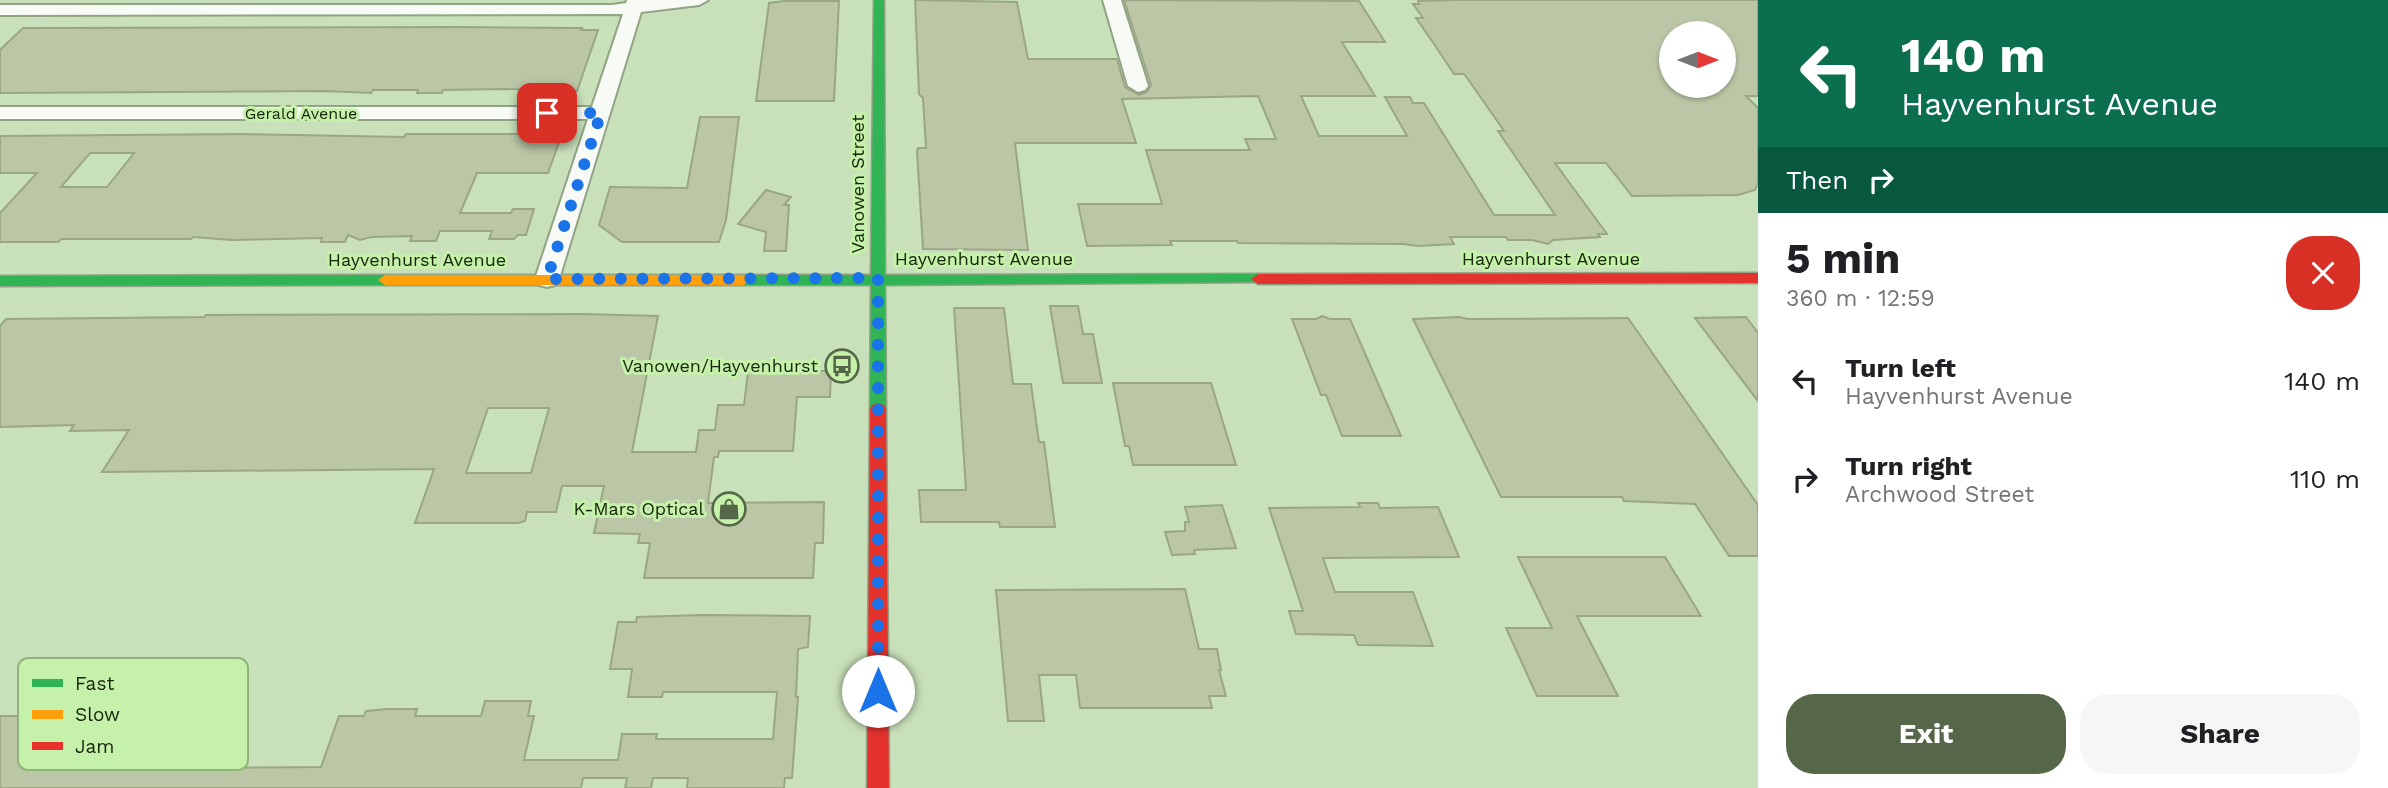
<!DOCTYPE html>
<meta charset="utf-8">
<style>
body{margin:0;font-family:"Work Sans",sans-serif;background:#f6f6f6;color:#202124;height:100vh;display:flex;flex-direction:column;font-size:26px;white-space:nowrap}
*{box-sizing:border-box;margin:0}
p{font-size:23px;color:#757577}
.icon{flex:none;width:38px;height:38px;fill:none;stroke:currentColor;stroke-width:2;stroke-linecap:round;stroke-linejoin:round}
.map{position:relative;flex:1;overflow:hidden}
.sheet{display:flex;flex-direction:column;background:#fff;width:630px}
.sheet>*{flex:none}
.top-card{background:#0b6e4f;color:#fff;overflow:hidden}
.needle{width:46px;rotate:90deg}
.buttons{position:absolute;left:1659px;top:21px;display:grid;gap:14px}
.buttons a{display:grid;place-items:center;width:77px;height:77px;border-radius:50%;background:#fff;box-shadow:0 2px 5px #0004;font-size:35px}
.pin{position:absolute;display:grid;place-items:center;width:60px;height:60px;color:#fff;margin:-30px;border-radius:14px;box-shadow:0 4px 10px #0006}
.me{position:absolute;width:77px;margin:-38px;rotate:0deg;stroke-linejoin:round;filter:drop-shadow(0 0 5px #0008)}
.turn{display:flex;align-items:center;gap:24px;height:147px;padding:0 28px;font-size:32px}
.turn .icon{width:91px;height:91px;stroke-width:2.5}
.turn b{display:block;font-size:49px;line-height:60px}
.then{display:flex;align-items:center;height:66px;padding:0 28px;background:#0003;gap:14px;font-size:26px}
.round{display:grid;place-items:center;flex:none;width:74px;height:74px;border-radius:28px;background:#f6f6f6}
.summary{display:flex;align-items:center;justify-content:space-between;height:119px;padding:0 28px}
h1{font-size:42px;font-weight:700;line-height:52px}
.button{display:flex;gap:14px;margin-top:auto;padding:14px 28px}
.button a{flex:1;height:80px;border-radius:28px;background:#556748;color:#fff;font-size:28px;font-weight:700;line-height:80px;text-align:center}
.button a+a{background:#f6f6f6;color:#202124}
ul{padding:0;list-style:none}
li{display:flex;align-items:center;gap:21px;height:98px;padding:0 28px}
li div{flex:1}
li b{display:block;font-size:26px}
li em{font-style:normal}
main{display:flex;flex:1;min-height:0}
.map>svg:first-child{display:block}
.building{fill:#bac6a5;stroke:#9aa685;stroke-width:2;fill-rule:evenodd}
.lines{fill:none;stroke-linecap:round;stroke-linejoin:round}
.street-casing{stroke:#91a385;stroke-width:4}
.fast-casing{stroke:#91a385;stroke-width:3}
.slow-casing{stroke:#91a385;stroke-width:3}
.jam-casing{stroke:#91a385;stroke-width:3}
.street{fill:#f7faf5;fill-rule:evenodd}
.fast{fill:#30b455;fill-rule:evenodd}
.slow{fill:#ff9f0a;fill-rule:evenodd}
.jam{fill:#e5322d;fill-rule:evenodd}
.route{stroke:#1a73e8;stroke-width:12;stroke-dasharray:0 21.6}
.labels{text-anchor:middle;stroke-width:6;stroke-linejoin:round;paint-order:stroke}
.far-street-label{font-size:16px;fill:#16260a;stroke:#c5f1aa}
.street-label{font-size:18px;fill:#16260a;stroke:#c5f1aa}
.poi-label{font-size:18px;fill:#16260a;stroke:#c5f1aa;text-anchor:end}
.key{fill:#c5f1aa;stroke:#90b47a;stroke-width:2}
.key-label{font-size:19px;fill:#16260a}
</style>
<main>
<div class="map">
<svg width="1758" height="788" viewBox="0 0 1758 788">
<rect width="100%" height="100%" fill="#c9e1ba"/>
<g class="building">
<path d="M915 0 1017 2 1028 59H1117L1125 87 1139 95 1147 92 1151 85 1124 0 1359 1 1385 42H1342L1375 96H1301L1319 136H1407L1385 97H1410L1413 103H1424L1494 215H1555L1498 131H1504L1470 82 1464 74H1454L1432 41 1416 18H1423L1413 4H1419L1418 1 1456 0H1758V96H1746L1758 108V183L1755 190 1738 195 1632 196 1606 163H1555L1607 234H1598L1600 237 1553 240 1548 244 1532 240H1508L1506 237H1450L1454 244 1418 246 1404 244 1238 243 1237 241H1170L1172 245 1087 246 1078 204H1162L1146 150H1250L1245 139H1276L1258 96 1122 99 1136 143H1015L1028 250 923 249 917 151 918 148H926L923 98 919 94ZM1671 33H1724V86H1671Z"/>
<path d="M784 1H839L834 101H756L769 3Z"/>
<path d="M460 27 582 28 581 30H598L577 91 505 89 443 90 442 93H417L418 90H373L371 93 325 91 0 93V50L23 28Z"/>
<path d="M700 117H739L726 220 719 242H622L599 225 610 187 687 188Z"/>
<path d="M243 134 404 137 406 134H562L548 173H477L460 213H511L513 209H534L526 235H518L514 239H489L492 231H440L436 241H410L412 236 371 237 360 240 348 235 345 242H321L322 238 232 240 193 237 191 239H61L58 242H0V213L37 173H0V136ZM90 153H134L107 187H61Z"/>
<path d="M766 190 791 197 784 205H789L786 251H764L766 232 738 224Z"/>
<path d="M1050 306H1078L1083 334H1093L1102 383H1063Z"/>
<path d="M954 308H1004L1013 384H1031L1039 442H1044L1055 527H1000L999 522H921L919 490H966Z"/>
<path d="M582 314 658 316 632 452H696L699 430H715L718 405H744L748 372H754L755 368H810L809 371H831L830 397H797L793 451H719L718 457H714L708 503 824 502 823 543H815L813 578H644L650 543H638L640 534 594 533 604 486H562L556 512H527L525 521 518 523H415L434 469 102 472 129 430 70 431 74 425 0 427V326L6 319 204 317 206 315ZM488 408H549L531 473H466Z"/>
<path d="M1322 316 1330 319H1350L1401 436H1342L1326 395H1321L1292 319H1316Z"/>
<path d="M1459 317 1468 319 1628 318 1758 505V556H1729L1695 504 1624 501 1622 497H1501L1413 319Z"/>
<path d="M1746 317 1758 333V401L1695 318Z"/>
<path d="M1113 383H1211L1236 465H1133L1129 446H1125Z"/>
<path d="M1358 503H1378L1380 508 1438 507 1459 557 1323 558 1335 592H1413L1433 646 1358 645 1354 635 1296 634 1289 611H1303L1269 508 1360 507Z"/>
<path d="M1222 505 1236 548 1194 550 1195 554 1172 555 1165 532 1185 531V522H1189L1185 507Z"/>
<path d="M1518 557H1665L1701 616H1577L1618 696H1537L1506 628H1552Z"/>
<path d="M1185 589 1199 649H1217L1221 670H1219L1226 696H1209L1212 708H1080L1076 675H1039L1044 721H1008L996 590Z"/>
<path d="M702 615 810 616 808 647 798 649 796 697H798L792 778H785L784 788H687L688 778H653L651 788H625L627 778H583L581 788H0V716H56L67 697H116L106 716 205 715 181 768 321 767 339 716H364L366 711 387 709H417L415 716H481L485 701H531L528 716H534L524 760H618L622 734H657L656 739H773L777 692H663L662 697H628L632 669H610L618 622H636L637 617Z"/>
</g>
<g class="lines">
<defs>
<g id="street">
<path d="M627 0H708L699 5 641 12 559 279 555 285 547 287 539 285 535 279 588 119H0V107H592L623 14 0 15V5H612L626 3Z"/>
<path d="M1103 0H1121L1148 86 1145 90 1138 92 1128 86Z"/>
</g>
<g id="fast">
<path d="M874 0H884L885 275 1258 274 1265 279 1263 282 885 285 886 409 884 413H872L870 409 871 285H744L737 280 744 275H871Z"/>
<path d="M385 275 392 280 385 285 0 286V276Z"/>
</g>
<path id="slow" d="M385 275H744L751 280 744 285H385L378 280Z"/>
<g id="jam">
<path d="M1758 273V283L1258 284 1251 279 1258 274Z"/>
<path d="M878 403 884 405 886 409 889 788H867L870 409 872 405Z"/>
</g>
</defs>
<use href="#street" class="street-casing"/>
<use href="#fast" class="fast-casing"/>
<use href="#slow" class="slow-casing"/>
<use href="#jam" class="jam-casing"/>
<use href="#street" class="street"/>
<use href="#fast" class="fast"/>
<use href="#slow" class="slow"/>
<use href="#jam" class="jam"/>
</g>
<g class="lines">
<path class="route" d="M547 113H601L547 279 878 278V691"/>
</g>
<defs>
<symbol id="bus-ring" viewBox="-11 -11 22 22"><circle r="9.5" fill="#c5f1aa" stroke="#556748" stroke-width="1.5"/><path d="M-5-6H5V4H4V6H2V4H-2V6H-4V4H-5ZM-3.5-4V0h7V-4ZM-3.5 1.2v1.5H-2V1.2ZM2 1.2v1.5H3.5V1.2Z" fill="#556748"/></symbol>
<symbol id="shop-ring" viewBox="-11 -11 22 22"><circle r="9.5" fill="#c5f1aa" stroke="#556748" stroke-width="1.5"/><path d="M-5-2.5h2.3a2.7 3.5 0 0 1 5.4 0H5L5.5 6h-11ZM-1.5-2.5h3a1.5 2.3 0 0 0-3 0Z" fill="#556748"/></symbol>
</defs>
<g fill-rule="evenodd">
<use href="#bus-ring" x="823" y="347" width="38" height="38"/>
<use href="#shop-ring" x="710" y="490" width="38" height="38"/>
</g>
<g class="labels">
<g class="far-street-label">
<text x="301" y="119">Gerald Avenue</text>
</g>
<g class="street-label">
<text transform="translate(858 184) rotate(-90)" y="6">Vanowen Street</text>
<text x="984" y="265">Hayvenhurst Avenue</text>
<text x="1551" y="265">Hayvenhurst Avenue</text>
<text x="417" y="266">Hayvenhurst Avenue</text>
</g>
<g class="poi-label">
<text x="818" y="372">Vanowen/Hayvenhurst</text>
<text x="704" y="515">K-Mars Optical</text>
</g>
</g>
<rect x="18" y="658" width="230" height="112" rx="10" class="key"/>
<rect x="32" y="679" width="31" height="8" fill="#30b455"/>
<rect x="32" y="710" width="31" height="9" fill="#ff9f0a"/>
<rect x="32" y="742" width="31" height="8" fill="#e5322d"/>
<g class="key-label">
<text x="75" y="690">Fast</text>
<text x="75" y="721">Slow</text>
<text x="75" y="753">Jam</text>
</g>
</svg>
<div class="buttons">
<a><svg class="needle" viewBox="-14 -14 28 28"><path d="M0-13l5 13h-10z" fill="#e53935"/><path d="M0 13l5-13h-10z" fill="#757577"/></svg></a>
</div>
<div class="pin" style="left:547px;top:113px;background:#d93025"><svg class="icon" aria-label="arrive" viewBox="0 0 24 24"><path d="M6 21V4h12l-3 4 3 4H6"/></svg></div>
<svg class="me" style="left:878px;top:691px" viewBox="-20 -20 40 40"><circle r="19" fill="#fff"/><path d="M0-13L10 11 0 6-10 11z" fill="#1a73e8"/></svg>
</div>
<section class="sheet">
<div class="top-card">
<div class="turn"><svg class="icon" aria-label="left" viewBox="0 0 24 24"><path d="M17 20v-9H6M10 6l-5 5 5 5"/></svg><div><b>140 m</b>Hayvenhurst Avenue</div></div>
<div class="then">Then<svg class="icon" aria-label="right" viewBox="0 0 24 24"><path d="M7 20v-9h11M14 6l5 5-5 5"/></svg></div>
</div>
<div class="summary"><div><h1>5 min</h1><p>360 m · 12:59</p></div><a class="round" style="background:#d93025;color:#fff"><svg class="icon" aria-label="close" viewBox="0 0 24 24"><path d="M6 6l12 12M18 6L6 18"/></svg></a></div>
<ul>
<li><svg class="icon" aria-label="left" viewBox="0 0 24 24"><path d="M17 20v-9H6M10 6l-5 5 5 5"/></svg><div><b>Turn left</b><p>Hayvenhurst Avenue</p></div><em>140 m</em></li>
<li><svg class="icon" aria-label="right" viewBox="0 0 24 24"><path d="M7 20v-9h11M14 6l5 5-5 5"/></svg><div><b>Turn right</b><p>Archwood Street</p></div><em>110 m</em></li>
</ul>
<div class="button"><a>Exit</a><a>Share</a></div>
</section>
</main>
